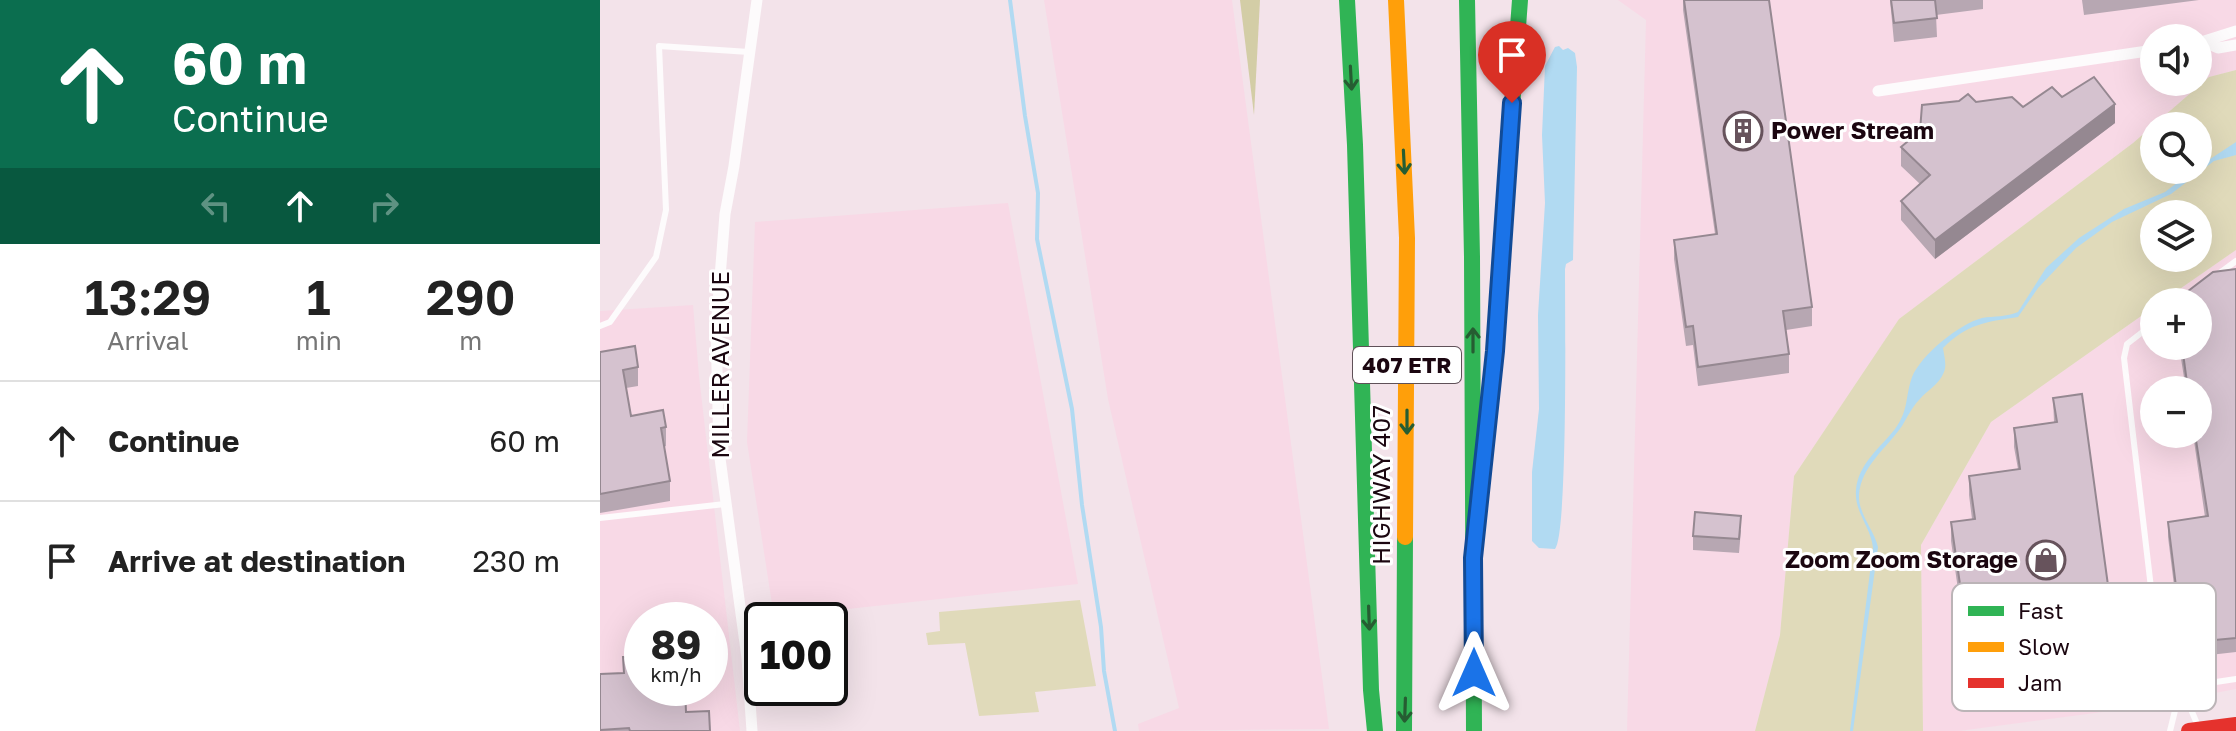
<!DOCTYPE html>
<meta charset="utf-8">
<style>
body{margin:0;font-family:"Golos Text",sans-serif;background:#f6f6f6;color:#222;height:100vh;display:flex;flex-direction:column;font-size:30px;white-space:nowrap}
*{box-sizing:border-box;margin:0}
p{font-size:26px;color:#767676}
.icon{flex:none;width:44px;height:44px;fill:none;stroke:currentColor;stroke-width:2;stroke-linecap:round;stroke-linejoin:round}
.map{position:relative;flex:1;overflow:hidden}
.sheet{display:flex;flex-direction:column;background:#fff;width:600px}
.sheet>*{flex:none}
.hud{background:#0b6e4f;color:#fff;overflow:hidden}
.buttons{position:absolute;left:1540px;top:24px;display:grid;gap:16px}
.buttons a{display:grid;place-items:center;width:72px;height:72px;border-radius:50%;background:#fff;box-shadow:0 8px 32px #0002;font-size:40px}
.speed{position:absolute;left:24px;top:602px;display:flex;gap:16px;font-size:40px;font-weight:700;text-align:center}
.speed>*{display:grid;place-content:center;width:104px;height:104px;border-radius:50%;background:#fff;box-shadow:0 8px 32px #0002;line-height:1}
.speed small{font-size:20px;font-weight:400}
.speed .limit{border:4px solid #111;border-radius:12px;background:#fff;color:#111}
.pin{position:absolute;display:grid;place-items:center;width:68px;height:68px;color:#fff;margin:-82px -34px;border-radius:50% 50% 50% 0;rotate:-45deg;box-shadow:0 0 8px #0007}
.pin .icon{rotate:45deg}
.me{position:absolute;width:88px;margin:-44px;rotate:0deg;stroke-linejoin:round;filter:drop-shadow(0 0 6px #0008)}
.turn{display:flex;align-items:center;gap:28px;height:168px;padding:0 40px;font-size:36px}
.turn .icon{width:104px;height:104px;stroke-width:2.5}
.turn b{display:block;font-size:56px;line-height:68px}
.lanes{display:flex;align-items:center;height:76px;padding:0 40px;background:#0003;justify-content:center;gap:40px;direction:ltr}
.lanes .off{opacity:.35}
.eta{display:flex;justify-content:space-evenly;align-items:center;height:136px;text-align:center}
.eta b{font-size:48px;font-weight:600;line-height:56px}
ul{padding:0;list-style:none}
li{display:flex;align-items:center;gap:24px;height:120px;padding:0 40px;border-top:2px solid #e0e0e0}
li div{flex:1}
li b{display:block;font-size:30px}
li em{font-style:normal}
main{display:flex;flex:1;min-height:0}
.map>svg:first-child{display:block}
.built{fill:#f8d9e6;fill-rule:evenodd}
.green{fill:#e0daba;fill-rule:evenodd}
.forest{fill:#d3cda6}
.water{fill:#b1daf2}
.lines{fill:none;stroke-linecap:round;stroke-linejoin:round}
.stream{stroke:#b1daf2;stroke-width:4}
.lane{stroke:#fdfbfc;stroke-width:6}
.street{stroke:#fdfbfc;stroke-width:11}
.fast{stroke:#30b455;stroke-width:16}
.slow{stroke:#ff9f0a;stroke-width:16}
.jam{stroke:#e5322d;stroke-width:16}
.wall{fill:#b7a7b2}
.shaded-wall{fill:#958891}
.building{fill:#d5c2cf;stroke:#958891;stroke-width:2}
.oneway{stroke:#265d32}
.route-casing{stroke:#114b97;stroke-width:20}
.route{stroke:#1a73e8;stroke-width:14}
.labels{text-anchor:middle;stroke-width:6;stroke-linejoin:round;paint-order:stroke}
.shield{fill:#fff;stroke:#5f5158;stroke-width:2}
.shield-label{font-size:22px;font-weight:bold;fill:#1b0610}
.poi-label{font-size:24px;font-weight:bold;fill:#1b0610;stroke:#fff;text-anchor:start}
.street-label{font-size:24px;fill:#1b0610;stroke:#fff}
.key{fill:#fff;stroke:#bbb4b7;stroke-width:2}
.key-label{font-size:22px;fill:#1b0610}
</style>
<main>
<section class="sheet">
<div class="hud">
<div class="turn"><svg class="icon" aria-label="ahead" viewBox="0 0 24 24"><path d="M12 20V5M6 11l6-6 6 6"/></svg><div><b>60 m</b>Continue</div></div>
<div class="lanes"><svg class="icon off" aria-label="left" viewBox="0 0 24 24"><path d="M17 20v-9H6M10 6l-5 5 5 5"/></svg><svg class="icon" aria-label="ahead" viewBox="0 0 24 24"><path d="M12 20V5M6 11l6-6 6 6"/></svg><svg class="icon off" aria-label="right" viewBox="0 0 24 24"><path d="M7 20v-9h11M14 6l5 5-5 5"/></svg></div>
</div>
<div class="eta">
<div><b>13:29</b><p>Arrival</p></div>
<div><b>1</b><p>min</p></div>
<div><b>290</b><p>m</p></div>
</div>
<ul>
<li><svg class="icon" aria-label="ahead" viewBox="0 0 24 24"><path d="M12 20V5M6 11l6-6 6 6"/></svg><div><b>Continue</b></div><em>60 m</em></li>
<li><svg class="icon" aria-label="arrive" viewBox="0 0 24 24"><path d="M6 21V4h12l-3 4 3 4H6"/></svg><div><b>Arrive at destination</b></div><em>230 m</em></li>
</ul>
</section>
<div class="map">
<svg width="1636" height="731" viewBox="0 0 1636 731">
<rect width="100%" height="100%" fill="#f3e3ea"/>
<g class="built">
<path d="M444 0H632L729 729 539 731 538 724 579 708 508 399Z"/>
<path d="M1018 0H1636V70L1609 77 1533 143 1299 319 1194 476 1180 635 1155 731H1027L1046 20ZM1554 38H1598V82H1554Z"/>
<path d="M408 203 478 584 174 617 147 442 155 222Z"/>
<path d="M1636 250V689L1541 707 1359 731H1323L1321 545 1391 422 1554 307V346H1598V302H1561ZM1554 390H1598V434H1554Z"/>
<path d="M93 305 99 376 140 731H0V311ZM42 620H110V688H42Z"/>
</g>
<g class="green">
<path d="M1636 70V250L1561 302H1554V307L1391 422 1321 545 1323 731H1155L1180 635 1194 476 1299 319 1533 143 1609 77ZM1554 126H1598V170H1554ZM1554 214H1598V258H1554Z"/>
<path d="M480 600 496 686 435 692 439 712 379 716 365 643 328 645 326 633 340 631 339 612Z"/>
</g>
<path class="forest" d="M640 0H660L654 115Z"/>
<g class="water">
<path d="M959 46 963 50 968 48 975 53 977 67 973 260 966 264 965 269C965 305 968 534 955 549L939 548 932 541V472L939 409 938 315 945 203 942 135 945 66 955 47Z"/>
<path d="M1636 142V155L1614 161 1571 194 1512 222 1476 248 1438 288 1418 317C1385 322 1367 324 1343 348 1344 356 1347 364 1344 372 1339 385 1327 390 1319 400 1312 407 1307 418 1302 426 1287 448 1261 466 1259 495 1258 513 1274 530 1278 547L1253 731H1250L1273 548C1271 527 1254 512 1256 490 1258 464 1280 448 1295 429 1309 410 1305 397 1312 377 1321 355 1359 324 1382 318 1394 316 1407 317 1418 312L1446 268 1479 238 1524 209 1565 192 1594 170H1598V167Z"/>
</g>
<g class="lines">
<path class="stream" d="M410 0 425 116 438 193 437 239 472 409 482 505 501 627 504 671 515 731"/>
<g class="lane">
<path d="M1617 275 1636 261"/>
<path d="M1554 323 1527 344 1524 358 1563 690 1636 679"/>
<path d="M0 326 10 322 56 257 66 210 59 46 149 52"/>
<path d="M0 518 125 504"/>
<path d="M1581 686 1598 726"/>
<path d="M1570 731 1581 686"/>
</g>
<g class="street">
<path d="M1604 42 1618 48 1636 45"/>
<path d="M1598 43 1636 31"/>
<path d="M1278 91 1554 50"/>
<path d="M152 731 147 658 119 451 116 328 125 214 134 166 157 0"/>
</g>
<g class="fast">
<path d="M747 0 755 145 771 690 775 731"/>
<path d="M867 0 872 257 874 731"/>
<path d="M912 108 920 0"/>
<path d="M804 731 805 537"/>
</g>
<g class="slow">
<path d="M796 0 807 238 805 537"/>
<path d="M884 458 895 351 912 108"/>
</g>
<path class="jam" d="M1589 731 1636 725"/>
</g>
<g class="wall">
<path d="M1083 0H1169L1212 307V326L1186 330 1189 354V373L1098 386 1093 345 1086 346 1074 259V240L1115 234 1083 10Z"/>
<path d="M1290 0H1383V9L1336 15 1337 37 1294 42Z"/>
<path d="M1482 0H1599L1484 15Z"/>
<path d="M1462 97 1515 123 1335 259 1301 220V201L1320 184 1301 166V147L1376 102 1423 107Z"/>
<path d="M1636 269V652L1583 658 1568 537V522L1605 517 1593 434H1598V390H1586L1579 346H1598Z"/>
<path d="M0 352 38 367V386L26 388 31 416 66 427V446L64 447 70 481V501L0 513Z"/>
<path d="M1453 398 1510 600V619L1365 638 1351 541V522L1372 519 1369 495V476L1418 469 1414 447V428L1454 422Z"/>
<path d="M1141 530 1139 553 1093 550V536Z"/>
<path d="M1370 642 1482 665V684L1375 700 1370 661Z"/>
<path d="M23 657 86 712 110 731H0V674L23 673Z"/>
</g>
<path class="shaded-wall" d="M1515 104V123L1335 259V240Z"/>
<g class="building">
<path d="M1084 0H1169L1212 307 1183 311 1189 354 1098 367 1093 326 1086 327 1074 240 1117 234Z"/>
<path d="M1291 0H1335L1337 18 1294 23Z"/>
<path d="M1494 77 1515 104 1335 240 1301 201 1330 175 1301 147 1320 131 1322 105 1359 101 1368 94 1376 102 1412 97 1423 107 1452 87 1462 97Z"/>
<path d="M1636 269V638L1583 643 1568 522 1608 516 1595 434H1598V390H1588L1582 346H1598V302L1575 301 1613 272Z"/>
<path d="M35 346 38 367 23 370 31 416 63 410 66 427 61 428 70 481 0 494V352Z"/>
<path d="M1482 394 1510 600 1365 619 1351 522 1375 519 1369 476 1420 469 1414 428 1457 422 1453 398Z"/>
<path d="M1095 512 1141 516 1139 539 1093 536Z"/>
<path d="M23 657H42V688H85L86 712 109 711 110 731H30L29 728 0 730V674L24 673Z"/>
</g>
<defs><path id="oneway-shaft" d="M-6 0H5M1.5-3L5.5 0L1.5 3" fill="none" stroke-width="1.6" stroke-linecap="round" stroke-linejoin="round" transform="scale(2)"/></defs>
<g class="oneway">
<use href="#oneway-shaft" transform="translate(751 78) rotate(87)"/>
<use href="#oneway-shaft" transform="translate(804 162) rotate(87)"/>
<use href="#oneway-shaft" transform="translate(873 340) rotate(-90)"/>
<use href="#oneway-shaft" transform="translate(807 422) rotate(90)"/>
<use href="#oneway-shaft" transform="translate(769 618) rotate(88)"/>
<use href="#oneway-shaft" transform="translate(805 710) rotate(92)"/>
</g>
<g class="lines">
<defs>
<path id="route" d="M874 673 873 558 895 351 912 103"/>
</defs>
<use href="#route" class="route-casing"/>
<use href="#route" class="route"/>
</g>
<defs>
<symbol id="building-ring" viewBox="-11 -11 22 22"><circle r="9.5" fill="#fff" stroke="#67535c" stroke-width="1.5"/><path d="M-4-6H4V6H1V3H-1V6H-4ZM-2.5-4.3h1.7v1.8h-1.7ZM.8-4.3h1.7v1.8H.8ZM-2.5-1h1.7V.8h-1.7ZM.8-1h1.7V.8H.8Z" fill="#67535c"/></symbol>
<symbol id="shop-ring" viewBox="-11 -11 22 22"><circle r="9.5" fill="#fff" stroke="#67535c" stroke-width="1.5"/><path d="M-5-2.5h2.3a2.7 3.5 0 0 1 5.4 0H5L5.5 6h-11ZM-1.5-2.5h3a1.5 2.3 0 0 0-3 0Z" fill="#67535c"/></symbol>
</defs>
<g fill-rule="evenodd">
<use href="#building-ring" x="1121" y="109" width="44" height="44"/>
<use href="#shop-ring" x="1424" y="538" width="44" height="44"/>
</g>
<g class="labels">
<rect class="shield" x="753" y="347" width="108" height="36" rx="6"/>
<g class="shield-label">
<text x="807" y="373">407 ETR</text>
</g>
<g class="poi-label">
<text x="1171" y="139">Power Stream</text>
<text x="1418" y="568" text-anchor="end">Zoom Zoom Storage</text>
</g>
<g class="street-label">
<text transform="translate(121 365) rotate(-90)" y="8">MILLER AVENUE</text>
<text transform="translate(782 485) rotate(-90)" y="8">HIGHWAY 407</text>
</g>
</g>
<rect x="1352" y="583" width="264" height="128" rx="12" class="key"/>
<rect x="1368" y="606" width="36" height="10" fill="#30b455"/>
<rect x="1368" y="642" width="36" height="10" fill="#ff9f0a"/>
<rect x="1368" y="678" width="36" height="10" fill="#e5322d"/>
<g class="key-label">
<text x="1418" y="619">Fast</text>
<text x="1418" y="655">Slow</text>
<text x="1418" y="691">Jam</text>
</g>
</svg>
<div class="buttons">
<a><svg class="icon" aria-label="sound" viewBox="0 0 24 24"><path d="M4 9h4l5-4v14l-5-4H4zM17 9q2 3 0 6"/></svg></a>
<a><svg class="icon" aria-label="search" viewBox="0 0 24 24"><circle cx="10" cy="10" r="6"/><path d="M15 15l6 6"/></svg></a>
<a><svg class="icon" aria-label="layers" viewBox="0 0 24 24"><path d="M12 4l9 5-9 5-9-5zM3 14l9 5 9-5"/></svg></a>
<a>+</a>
<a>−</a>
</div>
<div class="speed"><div>89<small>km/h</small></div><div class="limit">100</div></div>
<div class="pin" style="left:912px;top:103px;background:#d93025"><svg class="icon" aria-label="arrive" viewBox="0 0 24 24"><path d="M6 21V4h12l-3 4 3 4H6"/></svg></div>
<svg class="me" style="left:874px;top:673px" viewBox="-20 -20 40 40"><path d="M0-17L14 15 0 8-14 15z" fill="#1a73e8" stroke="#fff" stroke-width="4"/></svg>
</div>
</main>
